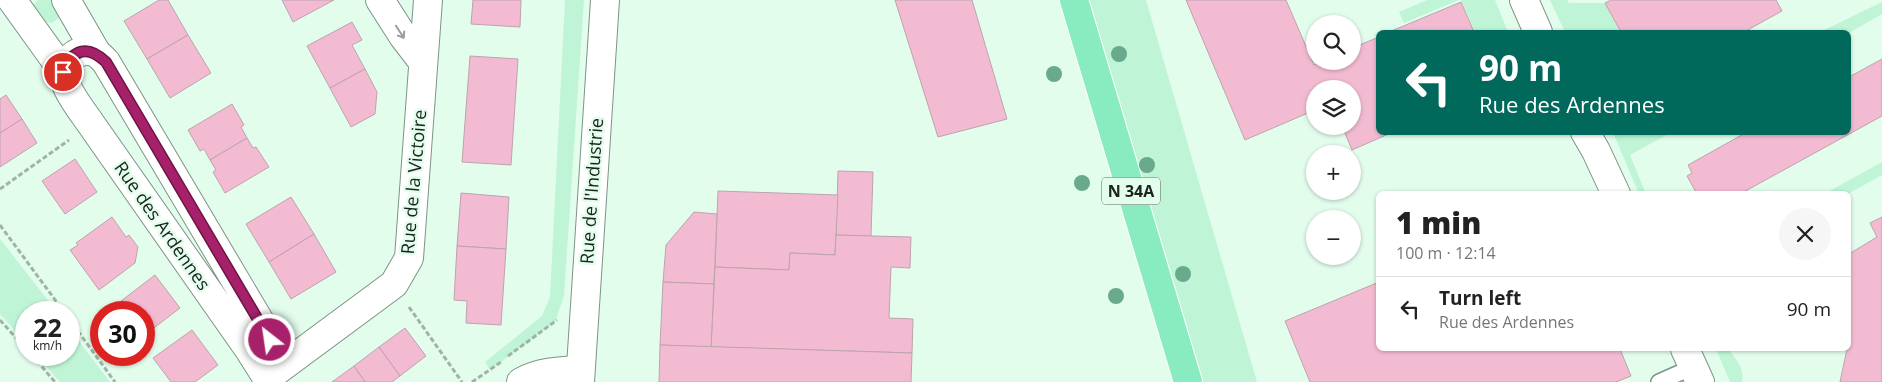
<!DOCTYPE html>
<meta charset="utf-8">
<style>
body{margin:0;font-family:"Open Sans",sans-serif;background:#f6f6f6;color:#222;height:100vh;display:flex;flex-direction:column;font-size:19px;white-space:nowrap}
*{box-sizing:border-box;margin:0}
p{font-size:16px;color:#767676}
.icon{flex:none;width:28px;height:28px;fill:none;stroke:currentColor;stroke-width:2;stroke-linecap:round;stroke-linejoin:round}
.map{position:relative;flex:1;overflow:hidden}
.side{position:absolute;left:1376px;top:191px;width:475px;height:160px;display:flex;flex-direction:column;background:#fff;border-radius:8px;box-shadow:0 1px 4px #0004}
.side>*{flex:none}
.top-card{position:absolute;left:1376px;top:30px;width:475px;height:105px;border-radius:8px;box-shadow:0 1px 4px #0004;background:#00695c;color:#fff;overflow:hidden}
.fabs{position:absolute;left:1306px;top:15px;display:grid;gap:10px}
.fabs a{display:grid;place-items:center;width:55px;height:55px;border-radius:50%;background:#fff;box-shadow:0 1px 4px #0004;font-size:25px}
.speed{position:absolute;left:15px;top:301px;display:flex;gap:10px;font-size:25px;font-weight:700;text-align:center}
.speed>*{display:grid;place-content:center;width:65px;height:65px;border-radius:50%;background:#fff;box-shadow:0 1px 4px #0004;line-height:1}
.speed small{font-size:12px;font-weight:400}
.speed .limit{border:8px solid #d22;background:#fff;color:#111}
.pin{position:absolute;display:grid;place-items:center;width:42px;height:42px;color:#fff;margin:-21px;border:2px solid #fff;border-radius:50%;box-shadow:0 1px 5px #0007}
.me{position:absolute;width:55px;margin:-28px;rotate:330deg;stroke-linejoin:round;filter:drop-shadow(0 0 4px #0008)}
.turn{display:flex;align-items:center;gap:18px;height:105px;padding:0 20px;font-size:22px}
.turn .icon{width:65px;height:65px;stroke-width:2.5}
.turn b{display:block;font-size:35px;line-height:42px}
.round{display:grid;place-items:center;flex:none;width:52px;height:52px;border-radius:26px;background:#f6f6f6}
.summary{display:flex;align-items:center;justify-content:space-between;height:85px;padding:0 20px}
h1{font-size:30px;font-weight:800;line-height:38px}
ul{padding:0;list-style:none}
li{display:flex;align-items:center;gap:15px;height:65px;padding:0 20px;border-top:1px solid #e0e0e0}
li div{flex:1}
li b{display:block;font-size:19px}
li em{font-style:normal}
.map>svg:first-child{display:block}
.green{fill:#bff5d6}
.building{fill:#f3bbd2;stroke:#bda3ad}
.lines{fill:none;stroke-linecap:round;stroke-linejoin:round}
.lane-casing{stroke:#7c9486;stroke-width:18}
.street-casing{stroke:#7c9486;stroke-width:30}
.secondary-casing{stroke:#7c9486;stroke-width:30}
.primary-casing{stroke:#fff;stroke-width:30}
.path{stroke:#9fb3a7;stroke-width:3;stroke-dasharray:5 2.5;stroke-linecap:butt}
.lane{stroke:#fff;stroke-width:15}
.street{stroke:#fff;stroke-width:28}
.secondary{stroke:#fff;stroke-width:28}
.primary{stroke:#89ecc1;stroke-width:28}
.tree{fill:#69aa8e}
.oneway{stroke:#989c9a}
.route-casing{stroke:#6d1545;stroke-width:12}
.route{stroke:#a7216a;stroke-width:9}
.labels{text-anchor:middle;stroke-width:5;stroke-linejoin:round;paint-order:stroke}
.shield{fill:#e3fded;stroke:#56645c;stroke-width:1}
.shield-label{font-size:16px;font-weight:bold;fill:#1a231e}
.street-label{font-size:18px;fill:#1a231e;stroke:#e3fded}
</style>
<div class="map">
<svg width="1882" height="382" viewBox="0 0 1882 382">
<rect width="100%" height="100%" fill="#e3fded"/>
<g class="green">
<path d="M39 0H57L61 6 59 18 52 23 41 21 31 6Z"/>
<path d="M565 0H584L564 296 555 322 490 370 485 362 542 316 550 297Z"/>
<path d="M1089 0H1146L1257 382H1203Z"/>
<path d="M1427 0H1459L1404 23 1399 12Z"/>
<path d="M1461 0H1495L1508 32H1475Z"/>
<path d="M1550 0H1567L1569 3H1605L1621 32H1565Z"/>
<path d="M1882 2V14L1849 33 1820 32Z"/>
<path d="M1618 133H1670L1630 155 1646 194H1639L1614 135Z"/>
<path d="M1882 162V175L1848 194H1824Z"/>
<path d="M0 239 57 312H26V344L0 314Z"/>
<path d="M69 328 110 382H60L36 355H69Z"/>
<path d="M1716 349H1728C1736 359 1745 368 1742 382H1730Z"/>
</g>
<g class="building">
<path d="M159 0H168L188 35 147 59 124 21Z"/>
<path d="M282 0H334L293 22Z"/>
<path d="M473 0H521L520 27 471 24Z"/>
<path d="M895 0H972L1007 119 938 137Z"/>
<path d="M1186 0H1286L1314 65 1322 61H1352V48L1379 37V132H1393L1352 150 1342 126H1352V89H1315V110L1245 140Z"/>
<path d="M1611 0H1776L1782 11 1744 32H1621L1605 3Z"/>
<path d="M1461 2 1474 32H1389Z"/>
<path d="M352 22 362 40 352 45 365 69 330 88 307 46Z"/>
<path d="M188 35 211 73 170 98 147 59Z"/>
<path d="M470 56 518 59 511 165 462 162Z"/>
<path d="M1882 59V116L1740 194H1697L1687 176 1692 173 1688 165 1747 132H1849V77Z"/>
<path d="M365 69 377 92 375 114 351 127 330 88Z"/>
<path d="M6 95 22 119 0 133V99Z"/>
<path d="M232 104 244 125 241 127 247 138 210 160 204 149 200 151 188 130Z"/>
<path d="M22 119 37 143 0 167V133Z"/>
<path d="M247 138 253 148 256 147 269 167 225 193 213 172 216 170 210 160Z"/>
<path d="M75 159 97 192 65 214 42 181Z"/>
<path d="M838 171 873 172 871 236 836 235Z"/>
<path d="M718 191 838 195 835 255 790 253 789 270 715 267Z"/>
<path d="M461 193 509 197 506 249 457 246Z"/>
<path d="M291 197 314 234 269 262 246 224Z"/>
<path d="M694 212 717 214 714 284 663 282 666 245Z"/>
<path d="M112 217 126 237 129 235 138 247 135 263 99 290 70 250 78 245 76 243Z"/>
<path d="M1882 217V382H1840L1847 349H1849V254L1877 237 1870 223Z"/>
<path d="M314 234 336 272 291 299 269 262Z"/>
<path d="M836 235 911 237 910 268 891 267 889 318 913 319 912 353 711 347 715 267 789 270 790 253 835 255Z"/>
<path d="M457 246 506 249 501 325 466 323 467 301 454 300Z"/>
<path d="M155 275 180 308 146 334 144 331V312H130L121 301Z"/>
<path d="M663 282 714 284 711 347 660 345Z"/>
<path d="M1379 282V349H1620L1631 376 1616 382H1310L1285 321Z"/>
<path d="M405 328 426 356 400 376 379 347Z"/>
<path d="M192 330 218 365 195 382H171L153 358Z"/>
<path d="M660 345 912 353 911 382H659Z"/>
<path d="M379 347 400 376 392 382H365L354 366Z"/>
<path d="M354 366 365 382H332Z"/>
</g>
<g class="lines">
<defs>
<path id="lane" d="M1659 382 1693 367"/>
<g id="street">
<path d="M12 0 63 71"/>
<path d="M66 0 96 52"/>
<path d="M380 0 403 36 423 62"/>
<path d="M1524 0 1538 32"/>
<path d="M1585 132 1596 151 1616 194"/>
<path d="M1685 349 1700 382"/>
<path d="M271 375 394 284 409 258 428 0"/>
<path d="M267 378 250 351 91 124C83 112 71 98 66 84 60 66 73 46 94 52 99 54 103 59 106 62L285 364"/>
<path d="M521 382C539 372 559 371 580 370"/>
</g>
<path id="secondary" d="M580 382 605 0"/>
<path id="primary" d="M1074 0 1188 382"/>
</defs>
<use href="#lane" class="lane-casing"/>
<use href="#street" class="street-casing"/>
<use href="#secondary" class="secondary-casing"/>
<use href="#primary" class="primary-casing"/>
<g class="path">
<path d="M0 189 69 140"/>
<path d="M0 225 64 312"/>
<path d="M409 307 462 382"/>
<path d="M69 319 115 382"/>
<path d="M0 320 26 349"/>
<path d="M32 355 55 382"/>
<path d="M508 356 557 320"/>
<path d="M472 382 501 362"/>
</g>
<use href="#lane" class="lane"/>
<use href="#street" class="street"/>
<use href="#secondary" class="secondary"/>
<use href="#primary" class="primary"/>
</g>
<g class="tree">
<circle cx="1119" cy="54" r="8"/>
<circle cx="1054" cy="74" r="8"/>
<circle cx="1147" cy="165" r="8"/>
<circle cx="1082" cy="183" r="8"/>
<circle cx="1183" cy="274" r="8"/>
<circle cx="1116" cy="296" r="8"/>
</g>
<defs><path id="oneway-shaft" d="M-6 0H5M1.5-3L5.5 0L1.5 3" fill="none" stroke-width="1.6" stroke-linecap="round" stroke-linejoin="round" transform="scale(1.25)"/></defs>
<use class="oneway" href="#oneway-shaft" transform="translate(400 32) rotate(57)"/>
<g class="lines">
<defs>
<path id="route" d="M63 72C73 48 88 45 106 62L270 340"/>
</defs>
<use href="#route" class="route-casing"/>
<use href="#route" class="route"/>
</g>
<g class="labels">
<rect class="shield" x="1102" y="177.5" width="58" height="27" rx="4"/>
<g class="shield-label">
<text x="1131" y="197">N 34A</text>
</g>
<g class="street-label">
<text transform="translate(414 182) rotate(-85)" y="6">Rue de la Victoire</text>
<text transform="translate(592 191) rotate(-86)" y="6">Rue de l'Industrie</text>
<text transform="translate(162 226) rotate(55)" y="6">Rue des Ardennes</text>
</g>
</g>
</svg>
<div class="fabs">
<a><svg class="icon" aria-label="search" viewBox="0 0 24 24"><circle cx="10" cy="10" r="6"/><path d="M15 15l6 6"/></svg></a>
<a><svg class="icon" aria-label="layers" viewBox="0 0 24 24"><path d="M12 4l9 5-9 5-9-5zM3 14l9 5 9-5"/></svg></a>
<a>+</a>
<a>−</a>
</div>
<div class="speed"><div>22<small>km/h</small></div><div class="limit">30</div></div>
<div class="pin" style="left:63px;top:72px;background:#d93025"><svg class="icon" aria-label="arrive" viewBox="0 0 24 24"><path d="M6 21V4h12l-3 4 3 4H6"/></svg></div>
<svg class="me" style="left:270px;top:340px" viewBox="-20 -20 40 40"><circle r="17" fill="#a7216a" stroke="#fff" stroke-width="3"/><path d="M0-11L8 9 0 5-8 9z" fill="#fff"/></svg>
<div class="top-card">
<div class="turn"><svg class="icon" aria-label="left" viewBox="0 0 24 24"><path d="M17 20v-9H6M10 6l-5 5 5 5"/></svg><div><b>90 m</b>Rue des Ardennes</div></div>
</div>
<section class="side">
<div class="summary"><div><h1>1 min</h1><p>100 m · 12:14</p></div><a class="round"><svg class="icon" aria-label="close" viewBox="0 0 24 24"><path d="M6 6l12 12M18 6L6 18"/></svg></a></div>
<ul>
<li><svg class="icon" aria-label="left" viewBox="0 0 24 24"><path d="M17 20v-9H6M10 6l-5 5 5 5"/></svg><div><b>Turn left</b><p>Rue des Ardennes</p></div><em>90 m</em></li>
</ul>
</section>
</div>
